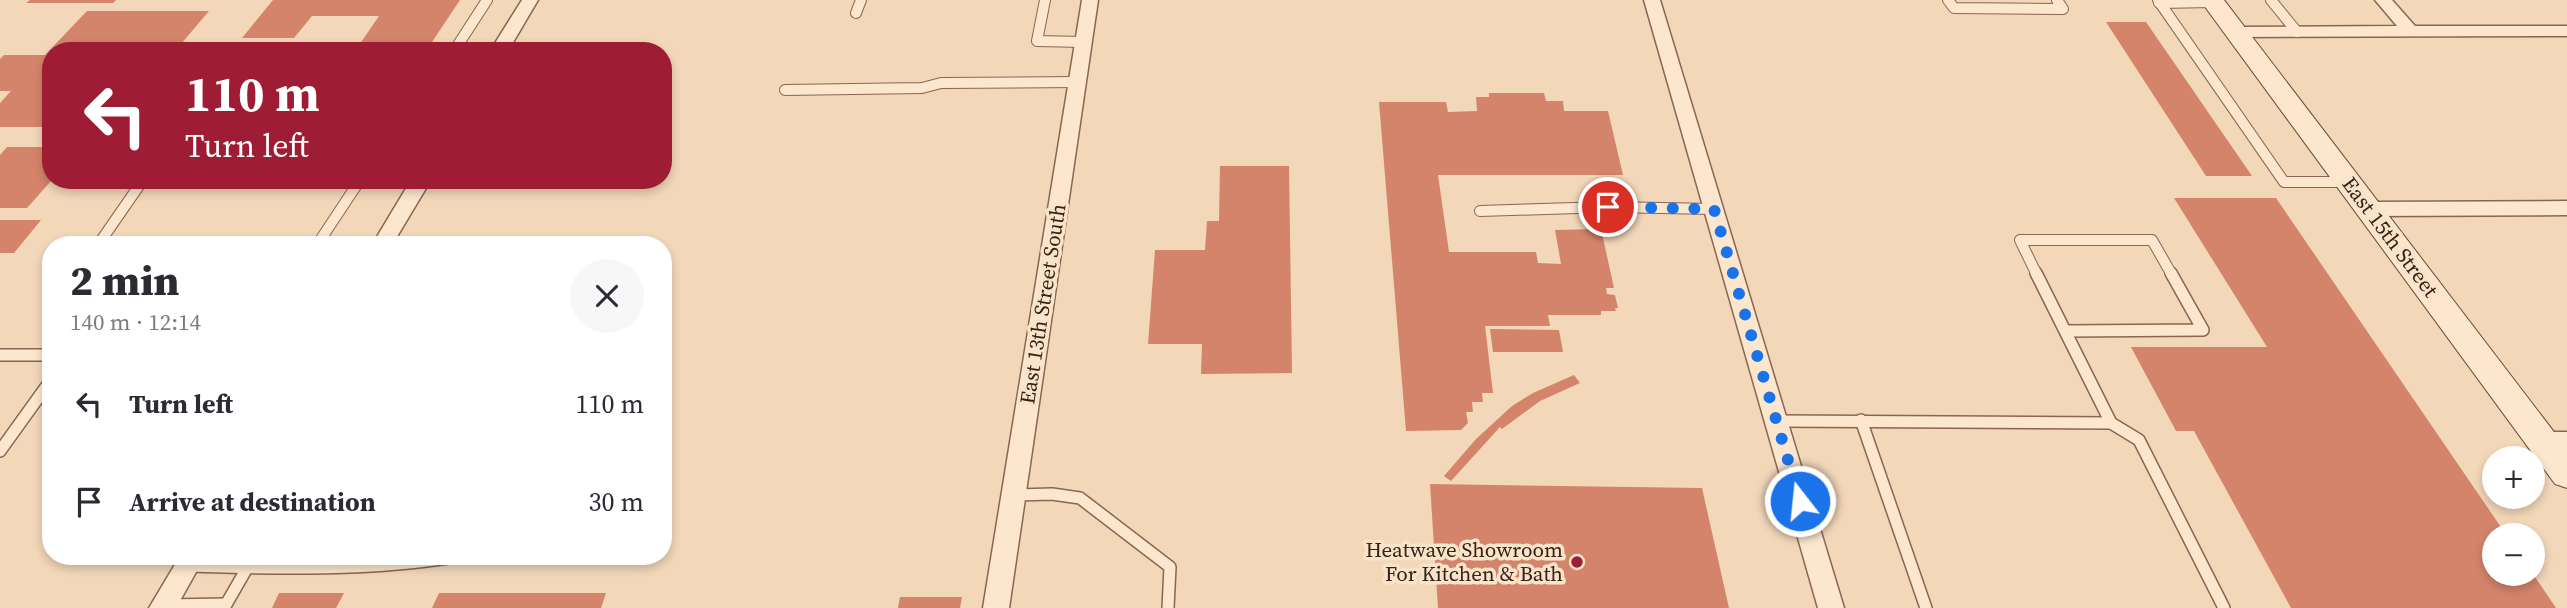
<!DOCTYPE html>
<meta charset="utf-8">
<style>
body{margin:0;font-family:"Source Serif 4",serif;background:#f7f7f7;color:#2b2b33;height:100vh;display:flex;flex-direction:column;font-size:26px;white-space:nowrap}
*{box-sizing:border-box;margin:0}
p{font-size:23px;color:#7c7c81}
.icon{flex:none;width:38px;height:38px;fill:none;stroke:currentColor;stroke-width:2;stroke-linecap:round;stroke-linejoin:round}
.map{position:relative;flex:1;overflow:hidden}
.drawer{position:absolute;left:42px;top:236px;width:630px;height:329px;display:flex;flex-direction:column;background:#fff;border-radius:28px;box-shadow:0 4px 10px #0003}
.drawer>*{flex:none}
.banner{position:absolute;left:42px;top:42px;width:630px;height:147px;border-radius:28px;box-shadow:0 4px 10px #0003;background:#9e1d35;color:#fff;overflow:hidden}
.fabs{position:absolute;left:2482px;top:446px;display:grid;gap:14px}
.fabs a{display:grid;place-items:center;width:63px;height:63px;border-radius:50%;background:#fff;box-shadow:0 4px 10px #0003;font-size:35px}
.pin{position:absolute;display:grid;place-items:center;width:60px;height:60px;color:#fff;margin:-30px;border:4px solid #fff;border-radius:50%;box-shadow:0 2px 7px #0007}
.me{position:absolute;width:77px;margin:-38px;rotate:344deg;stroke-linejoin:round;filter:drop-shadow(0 0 5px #0008)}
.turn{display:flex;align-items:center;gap:24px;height:147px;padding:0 28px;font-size:32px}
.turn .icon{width:91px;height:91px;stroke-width:2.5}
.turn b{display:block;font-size:49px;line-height:60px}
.round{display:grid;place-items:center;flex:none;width:74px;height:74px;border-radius:37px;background:#f7f7f7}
.summary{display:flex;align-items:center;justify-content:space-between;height:119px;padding:0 28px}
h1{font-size:42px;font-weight:800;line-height:52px}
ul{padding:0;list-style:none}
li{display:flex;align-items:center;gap:21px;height:98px;padding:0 28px}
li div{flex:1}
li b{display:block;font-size:26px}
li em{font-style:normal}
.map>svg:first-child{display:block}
.building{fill:#d4846b}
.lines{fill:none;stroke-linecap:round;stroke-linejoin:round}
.service-far1-casing{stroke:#8a6652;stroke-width:12}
.service-casing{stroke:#8a6652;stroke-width:14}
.minor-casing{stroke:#8a6652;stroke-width:3}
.secondary-casing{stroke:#6b4736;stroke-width:2}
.service-far1{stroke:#fce6cd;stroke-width:10}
.service{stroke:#fce6cd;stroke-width:11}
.minor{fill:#fce6cd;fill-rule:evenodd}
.secondary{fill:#fce6cd;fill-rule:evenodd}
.route{stroke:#1a73e8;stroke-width:12;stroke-dasharray:0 21.6}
.poi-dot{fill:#9e1d35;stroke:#f9e3c9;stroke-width:2.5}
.labels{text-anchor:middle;stroke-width:7;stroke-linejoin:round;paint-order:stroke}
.street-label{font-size:21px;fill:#372219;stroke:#f9e3c9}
.poi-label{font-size:21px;fill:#372219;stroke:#f9e3c9;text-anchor:end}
</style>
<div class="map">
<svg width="2567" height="608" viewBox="0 0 2567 608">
<rect width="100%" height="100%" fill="#f2d7b9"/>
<g class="building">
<path d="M30 0H116L113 3H26Z"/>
<path d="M273 0H460L426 51H355L379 16H312L294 38H242Z"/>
<path d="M87 11H209L175 51H51V127H0V103L11 91H0V59L4 55H45Z"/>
<path d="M2106 22H2146L2252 176H2206Z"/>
<path d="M1489 93H1544L1546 101H1563L1564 111H1608L1623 175H1438L1449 252H1536L1538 263 1561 264 1555 230 1601 229 1614 288H1606L1607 294 1615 295 1618 308H1615L1616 311H1601V315H1548L1550 326H1485L1493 393H1482L1483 402H1472L1473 412H1466L1468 423 1461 430 1406 431 1379 102H1446L1448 112 1477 111 1476 97H1489Z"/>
<path d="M7 147H51V181L27 208H0V155Z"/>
<path d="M1220 166H1289L1292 373 1201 374 1202 344H1148L1155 250H1205L1207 221H1219Z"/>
<path d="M2174 198H2276L2507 536H2494V574H2533L2556 608H2291L2194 431H2176L2131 347H2267Z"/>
<path d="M0 220H41L14 253H0Z"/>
<path d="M594 236H621L617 244H590Z"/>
<path d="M1490 329 1559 330 1563 352H1493Z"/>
<path d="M1574 375 1580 383 1540 401 1502 429 1500 427 1451 481 1444 476 1476 439 1512 406 1533 393Z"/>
<path d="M1430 484 1702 488 1729 608H1438Z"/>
<path d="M279 593H344L336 608H272Z"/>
<path d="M439 593H606L601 608H432Z"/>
<path d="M900 597H962L960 608H898Z"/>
</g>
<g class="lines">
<defs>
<g id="service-far1">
<path d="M1045 0 1037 41 1084 42"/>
<path d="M1948 0 1954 8 2063 9 2057 0"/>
<path d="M2158 0 2284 182H2346"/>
<path d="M2271 0 2297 32"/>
<path d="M2159 3 2214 2"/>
<path d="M856 13 861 0"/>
<path d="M454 51 487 0"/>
<path d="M785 90 922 88 941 83 1079 82"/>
<path d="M1480 211 1608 207 1714 209"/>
<path d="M98 245 143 180"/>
<path d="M317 245 360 180"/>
<path d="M2037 275 2020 240H2152L2172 275"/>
</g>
<g id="service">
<path d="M2036 273 2111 423"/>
<path d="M2066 331 2203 330 2171 273"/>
<path d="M0 355H51"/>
<path d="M1861 420 1926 608"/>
<path d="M1776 421 2111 423 2139 440 2224 608"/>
<path d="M0 451 51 380"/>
<path d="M1014 495 1052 494 1080 498 1170 567 1168 608"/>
<path d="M188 566C279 569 372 571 461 556"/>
<path d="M166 605 226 604"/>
<path d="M224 608 247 568"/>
</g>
<g id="minor">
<path d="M522 0H538L508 51H490Z"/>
<path d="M1082 0H1098L1009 608H983Z"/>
<path d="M1644 0H1660L1844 608H1818Z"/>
<path d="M2375 0H2392L2415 26H2567V36L2237 37 2228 32 2237 27 2397 26Z"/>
<path d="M411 180H431L392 245H372Z"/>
<path d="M2567 201V215L2369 216 2362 214 2359 209 2362 204 2369 202Z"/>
<path d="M2542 432H2567V450L2534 448 2531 441 2534 434Z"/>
<path d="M180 556H205L176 608H149Z"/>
</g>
<path id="secondary" d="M2200 0H2224L2567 449V488L2555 484Z"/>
</defs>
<use href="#service-far1" class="service-far1-casing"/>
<use href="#service" class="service-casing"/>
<use href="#minor" class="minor-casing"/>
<use href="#secondary" class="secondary-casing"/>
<use href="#service-far1" class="service-far1"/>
<use href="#service" class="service"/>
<use href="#minor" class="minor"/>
<use href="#secondary" class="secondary"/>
</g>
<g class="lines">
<path class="route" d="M1608 207 1714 209 1800 501"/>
</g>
<circle class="poi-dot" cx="1577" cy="562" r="7"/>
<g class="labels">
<g class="street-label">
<text transform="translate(2390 237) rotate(53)" y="7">East 15th Street</text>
<text transform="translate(1043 304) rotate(-81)" y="7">East 13th Street South</text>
</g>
<g class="poi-label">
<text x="1563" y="557">Heatwave Showroom<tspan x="1563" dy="24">For Kitchen &amp; Bath</tspan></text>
</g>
</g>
</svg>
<div class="fabs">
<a>+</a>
<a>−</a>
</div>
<div class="pin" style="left:1608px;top:207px;background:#d93025"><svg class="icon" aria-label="arrive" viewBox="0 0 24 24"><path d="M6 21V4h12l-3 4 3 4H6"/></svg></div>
<svg class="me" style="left:1800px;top:501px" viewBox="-20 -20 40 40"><circle r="17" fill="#1a73e8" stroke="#fff" stroke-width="3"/><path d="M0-11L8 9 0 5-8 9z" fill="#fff"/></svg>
<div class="banner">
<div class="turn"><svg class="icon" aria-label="left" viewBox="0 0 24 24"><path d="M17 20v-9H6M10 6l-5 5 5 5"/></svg><div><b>110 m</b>Turn left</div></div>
</div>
<section class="drawer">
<div class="summary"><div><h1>2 min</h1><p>140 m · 12:14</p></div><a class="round"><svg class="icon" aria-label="close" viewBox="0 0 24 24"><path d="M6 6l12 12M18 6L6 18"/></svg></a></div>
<ul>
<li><svg class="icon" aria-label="left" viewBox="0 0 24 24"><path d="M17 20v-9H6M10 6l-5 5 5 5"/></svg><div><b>Turn left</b></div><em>110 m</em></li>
<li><svg class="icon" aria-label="arrive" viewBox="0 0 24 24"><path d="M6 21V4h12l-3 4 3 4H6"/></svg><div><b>Arrive at destination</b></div><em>30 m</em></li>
</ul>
</section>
</div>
